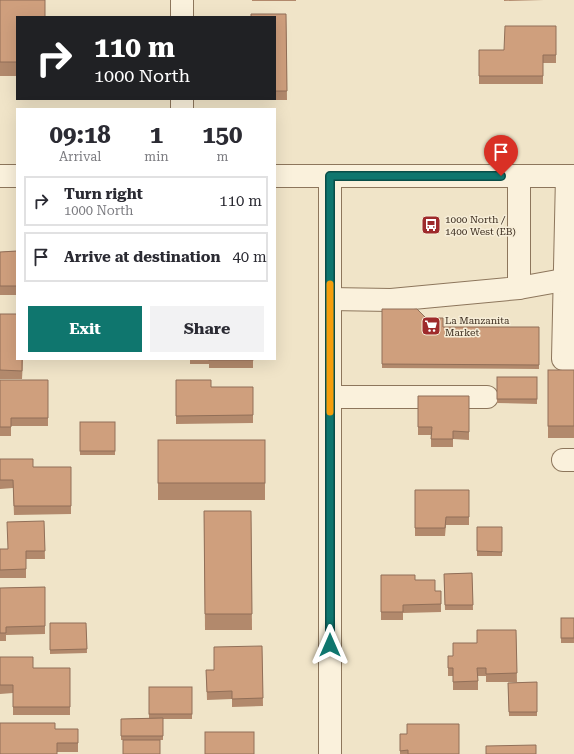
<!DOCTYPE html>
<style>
body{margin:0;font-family:"Roboto Serif",serif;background:#f2f2f3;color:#2b2b33;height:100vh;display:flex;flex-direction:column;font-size:15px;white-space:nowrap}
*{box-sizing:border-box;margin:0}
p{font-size:13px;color:#7c7c81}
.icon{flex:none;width:22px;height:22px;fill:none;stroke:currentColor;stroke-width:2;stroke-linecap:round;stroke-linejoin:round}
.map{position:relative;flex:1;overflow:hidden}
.sheet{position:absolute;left:16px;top:108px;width:260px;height:252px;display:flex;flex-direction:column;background:#fff;border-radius:0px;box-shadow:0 4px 16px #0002}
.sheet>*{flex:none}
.hud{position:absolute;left:16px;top:16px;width:260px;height:84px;border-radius:0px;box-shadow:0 4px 16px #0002;background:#202124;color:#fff;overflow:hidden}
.pin{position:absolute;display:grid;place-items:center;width:34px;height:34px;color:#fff;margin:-41px -17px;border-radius:50% 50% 50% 0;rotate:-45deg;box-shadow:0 0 4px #0007}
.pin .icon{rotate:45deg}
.me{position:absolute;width:44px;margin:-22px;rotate:0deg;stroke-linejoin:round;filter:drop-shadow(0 0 3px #0008)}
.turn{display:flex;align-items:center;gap:14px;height:84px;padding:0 12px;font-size:18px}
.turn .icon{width:52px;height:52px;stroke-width:2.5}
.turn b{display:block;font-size:28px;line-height:34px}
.eta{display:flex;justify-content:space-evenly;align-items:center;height:68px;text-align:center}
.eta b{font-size:24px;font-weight:700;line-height:28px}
.action{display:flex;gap:8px;margin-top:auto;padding:8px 12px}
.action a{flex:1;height:46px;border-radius:0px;background:#0f766e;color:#fff;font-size:16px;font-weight:700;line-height:46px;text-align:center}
.action a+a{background:#f2f2f3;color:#2b2b33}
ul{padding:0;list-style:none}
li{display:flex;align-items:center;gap:12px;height:50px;margin:0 8px 6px;padding:0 4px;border:2px solid #e1e1e2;border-radius:0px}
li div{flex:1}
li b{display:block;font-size:15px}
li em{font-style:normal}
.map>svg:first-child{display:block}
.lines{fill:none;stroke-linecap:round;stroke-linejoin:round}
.minor-casing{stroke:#8d765c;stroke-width:24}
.minor{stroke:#faf1dc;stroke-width:22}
.wall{fill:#b2896c}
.building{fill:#cf9f7d;stroke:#916f58}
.route-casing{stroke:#0a4d48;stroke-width:10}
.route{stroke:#0f766e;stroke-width:7}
.slow{stroke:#f59e0b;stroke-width:7}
.labels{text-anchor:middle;stroke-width:3;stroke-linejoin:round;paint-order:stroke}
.poi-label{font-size:10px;fill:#3d2e20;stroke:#f7eed8;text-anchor:start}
</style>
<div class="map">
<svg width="574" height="754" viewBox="0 0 574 754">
<rect width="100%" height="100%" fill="#f0e4c8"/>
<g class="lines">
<defs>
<g id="minor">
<path d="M182 0V17"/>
<path d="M182 99V109"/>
<path d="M0 176H17"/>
<path d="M275 176H574"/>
<path d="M330 176V754"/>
<path d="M567 176 563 359H574"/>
<path d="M519 288 574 278"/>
<path d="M330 299 391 300 519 288V176"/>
<path d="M330 397H487"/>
<path d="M563 460H574"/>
</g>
</defs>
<use href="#minor" class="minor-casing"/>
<use href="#minor" class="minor"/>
</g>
<g class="wall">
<path d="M0 0 17 17V76H0Z"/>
<rect x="252" y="0" width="44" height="1"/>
<path d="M504 0H544L504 1Z"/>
<path d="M286 14 287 100H248V99H275V17Z"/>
<path d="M556 26V63H543V84H479V50H504Z"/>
<path d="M17 251V295H0V252Z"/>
<path d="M382 309 426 318 443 327H539V369L382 368Z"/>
<path d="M0 314 17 359H35V360H23L22 379H0Z"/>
<path d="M190 359H253V368H209V364H190Z"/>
<rect x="548" y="370" width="26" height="68"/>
<path d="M497 377H537V404L497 403Z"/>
<path d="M0 380H48V426H11V436H0Z"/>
<path d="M176 380 211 387H253V423L176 424Z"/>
<path d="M418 396H469V440L453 439V447H431V435H418Z"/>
<rect x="80" y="422" width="35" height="33"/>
<rect x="158" y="440" width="107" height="60"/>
<path d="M0 459 33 467H71V514L14 515 13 488 0 489Z"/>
<path d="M415 490H469V525H446L445 536H415Z"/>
<path d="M204 511H251L252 630H205Z"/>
<path d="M44 521 45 559H26V578H0V549H8Z"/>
<rect x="477" y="527" width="25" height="29"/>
<path d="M472 573 473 610H445L444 574Z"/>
<path d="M381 575 415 580 435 591H441V612L403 613V620H381Z"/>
<path d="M45 587V634L6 635V641H0V588Z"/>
<rect x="561" y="618" width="13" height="25"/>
<path d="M50 623H86L87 653 50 654Z"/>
<path d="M516 630 517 682H486V676H478V690H453V676H448V656H453L477 643Z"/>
<path d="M262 646 263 706 232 707V699L207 700 206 670H214Z"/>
<path d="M0 657 33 668H70V715H13V693L0 694Z"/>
<path d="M537 682V716H509L508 683Z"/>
<path d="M149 687H192V719H163V740H121V719L149 718Z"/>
<path d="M55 729H78V752H57Z"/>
<path d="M400 734 459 754H400Z"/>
</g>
<g class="building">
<path d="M0 0H45V17H17V62H0Z"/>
<path d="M251 14H286L287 91H275V17H251Z"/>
<path d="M505 26H556V55H543V76H479V50H504Z"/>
<path d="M17 251V286H0V252Z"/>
<path d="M382 309H417L426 318H443V327H539V365L382 364Z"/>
<path d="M0 314H17V359H22V371L0 370Z"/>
<rect x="209" y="359" width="44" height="1"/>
<rect x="548" y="370" width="26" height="56"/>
<rect x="497" y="377" width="40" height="22"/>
<path d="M0 380H48V418H11V427H0Z"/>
<path d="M176 380H211V387H253V415L176 416Z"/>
<path d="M418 396H469V432L453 431V439H431L432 427H418Z"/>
<rect x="80" y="422" width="35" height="29"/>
<rect x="158" y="440" width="107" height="43"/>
<path d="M0 459H33V467H71V506H14L13 480H0Z"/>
<path d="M415 490H469V517H446L445 528H415Z"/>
<path d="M204 511H251L252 614H205Z"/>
<path d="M44 521 45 551H26V569L0 570V549H8L7 522Z"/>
<path d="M477 527H502V552L477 551Z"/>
<path d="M472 573 473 605H445L444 574Z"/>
<path d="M381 575H415V580H435V591H441V604L403 605V612H381Z"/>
<path d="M45 587V626L6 627V633H0V588Z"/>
<rect x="561" y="618" width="13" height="20"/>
<path d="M50 623H86L87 649 50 650Z"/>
<path d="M477 630H516L517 673 486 674V668H477L478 681 453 682V668H448V656H453V643H477Z"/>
<path d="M262 646 263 698 232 699V691L207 692 206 670H214V647Z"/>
<path d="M0 657H33V668H70V707H13V685H0Z"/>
<path d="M537 682V712H509L508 683Z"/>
<rect x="149" y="687" width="43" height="27"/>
<path d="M163 718V736H121V719Z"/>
<path d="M0 723H55V729H78V743H57V754H0Z"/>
<path d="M407 724H459V754H408V750L400 751V734H407Z"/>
<rect x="205" y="732" width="49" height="22"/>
<rect x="123" y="740" width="37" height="14"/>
<path d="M536 745V754H486V746Z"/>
</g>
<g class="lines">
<defs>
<path id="route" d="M330 645V176H501"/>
</defs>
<use href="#route" class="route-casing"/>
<use href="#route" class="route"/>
<path class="slow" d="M330 284V412"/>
</g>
<defs>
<symbol id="bus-square" viewBox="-11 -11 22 22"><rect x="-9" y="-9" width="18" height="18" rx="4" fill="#9e2a2b" stroke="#f7eed8"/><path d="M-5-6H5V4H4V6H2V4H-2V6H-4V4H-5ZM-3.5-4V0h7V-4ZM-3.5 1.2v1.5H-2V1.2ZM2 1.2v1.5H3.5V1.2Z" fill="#fff"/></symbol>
<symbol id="supermarket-square" viewBox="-11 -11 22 22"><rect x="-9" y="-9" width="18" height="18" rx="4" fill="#9e2a2b" stroke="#f7eed8"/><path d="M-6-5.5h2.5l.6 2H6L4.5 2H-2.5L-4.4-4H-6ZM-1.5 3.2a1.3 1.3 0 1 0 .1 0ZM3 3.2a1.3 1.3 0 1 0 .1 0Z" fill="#fff"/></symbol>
</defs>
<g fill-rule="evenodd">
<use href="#bus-square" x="420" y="214" width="22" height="22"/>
<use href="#supermarket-square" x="420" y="315" width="22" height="22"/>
</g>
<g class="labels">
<g class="poi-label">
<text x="445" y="223">1000 North /<tspan x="445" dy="12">1400 West (EB)</tspan></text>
<text x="445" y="324">La Manzanita<tspan x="445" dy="12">Market</tspan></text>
</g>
</g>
</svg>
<div class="pin" style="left:501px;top:176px;background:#d93025"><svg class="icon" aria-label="arrive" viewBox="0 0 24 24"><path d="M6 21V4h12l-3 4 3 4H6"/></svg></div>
<svg class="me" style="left:330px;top:645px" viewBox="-20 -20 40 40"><path d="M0-17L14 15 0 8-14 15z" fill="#0f766e" stroke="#fff" stroke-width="4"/></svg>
<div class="hud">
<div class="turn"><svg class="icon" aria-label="right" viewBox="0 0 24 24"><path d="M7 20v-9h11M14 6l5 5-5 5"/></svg><div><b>110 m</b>1000 North</div></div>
</div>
<section class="sheet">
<div class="eta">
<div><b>09:18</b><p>Arrival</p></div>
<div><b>1</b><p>min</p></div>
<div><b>150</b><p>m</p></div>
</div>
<ul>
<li><svg class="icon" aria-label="right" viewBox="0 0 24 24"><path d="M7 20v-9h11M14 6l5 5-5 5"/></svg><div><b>Turn right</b><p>1000 North</p></div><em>110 m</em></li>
<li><svg class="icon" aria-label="arrive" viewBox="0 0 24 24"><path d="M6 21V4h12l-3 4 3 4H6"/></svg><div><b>Arrive at destination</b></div><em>40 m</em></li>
</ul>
<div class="action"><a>Exit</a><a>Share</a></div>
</section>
</div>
